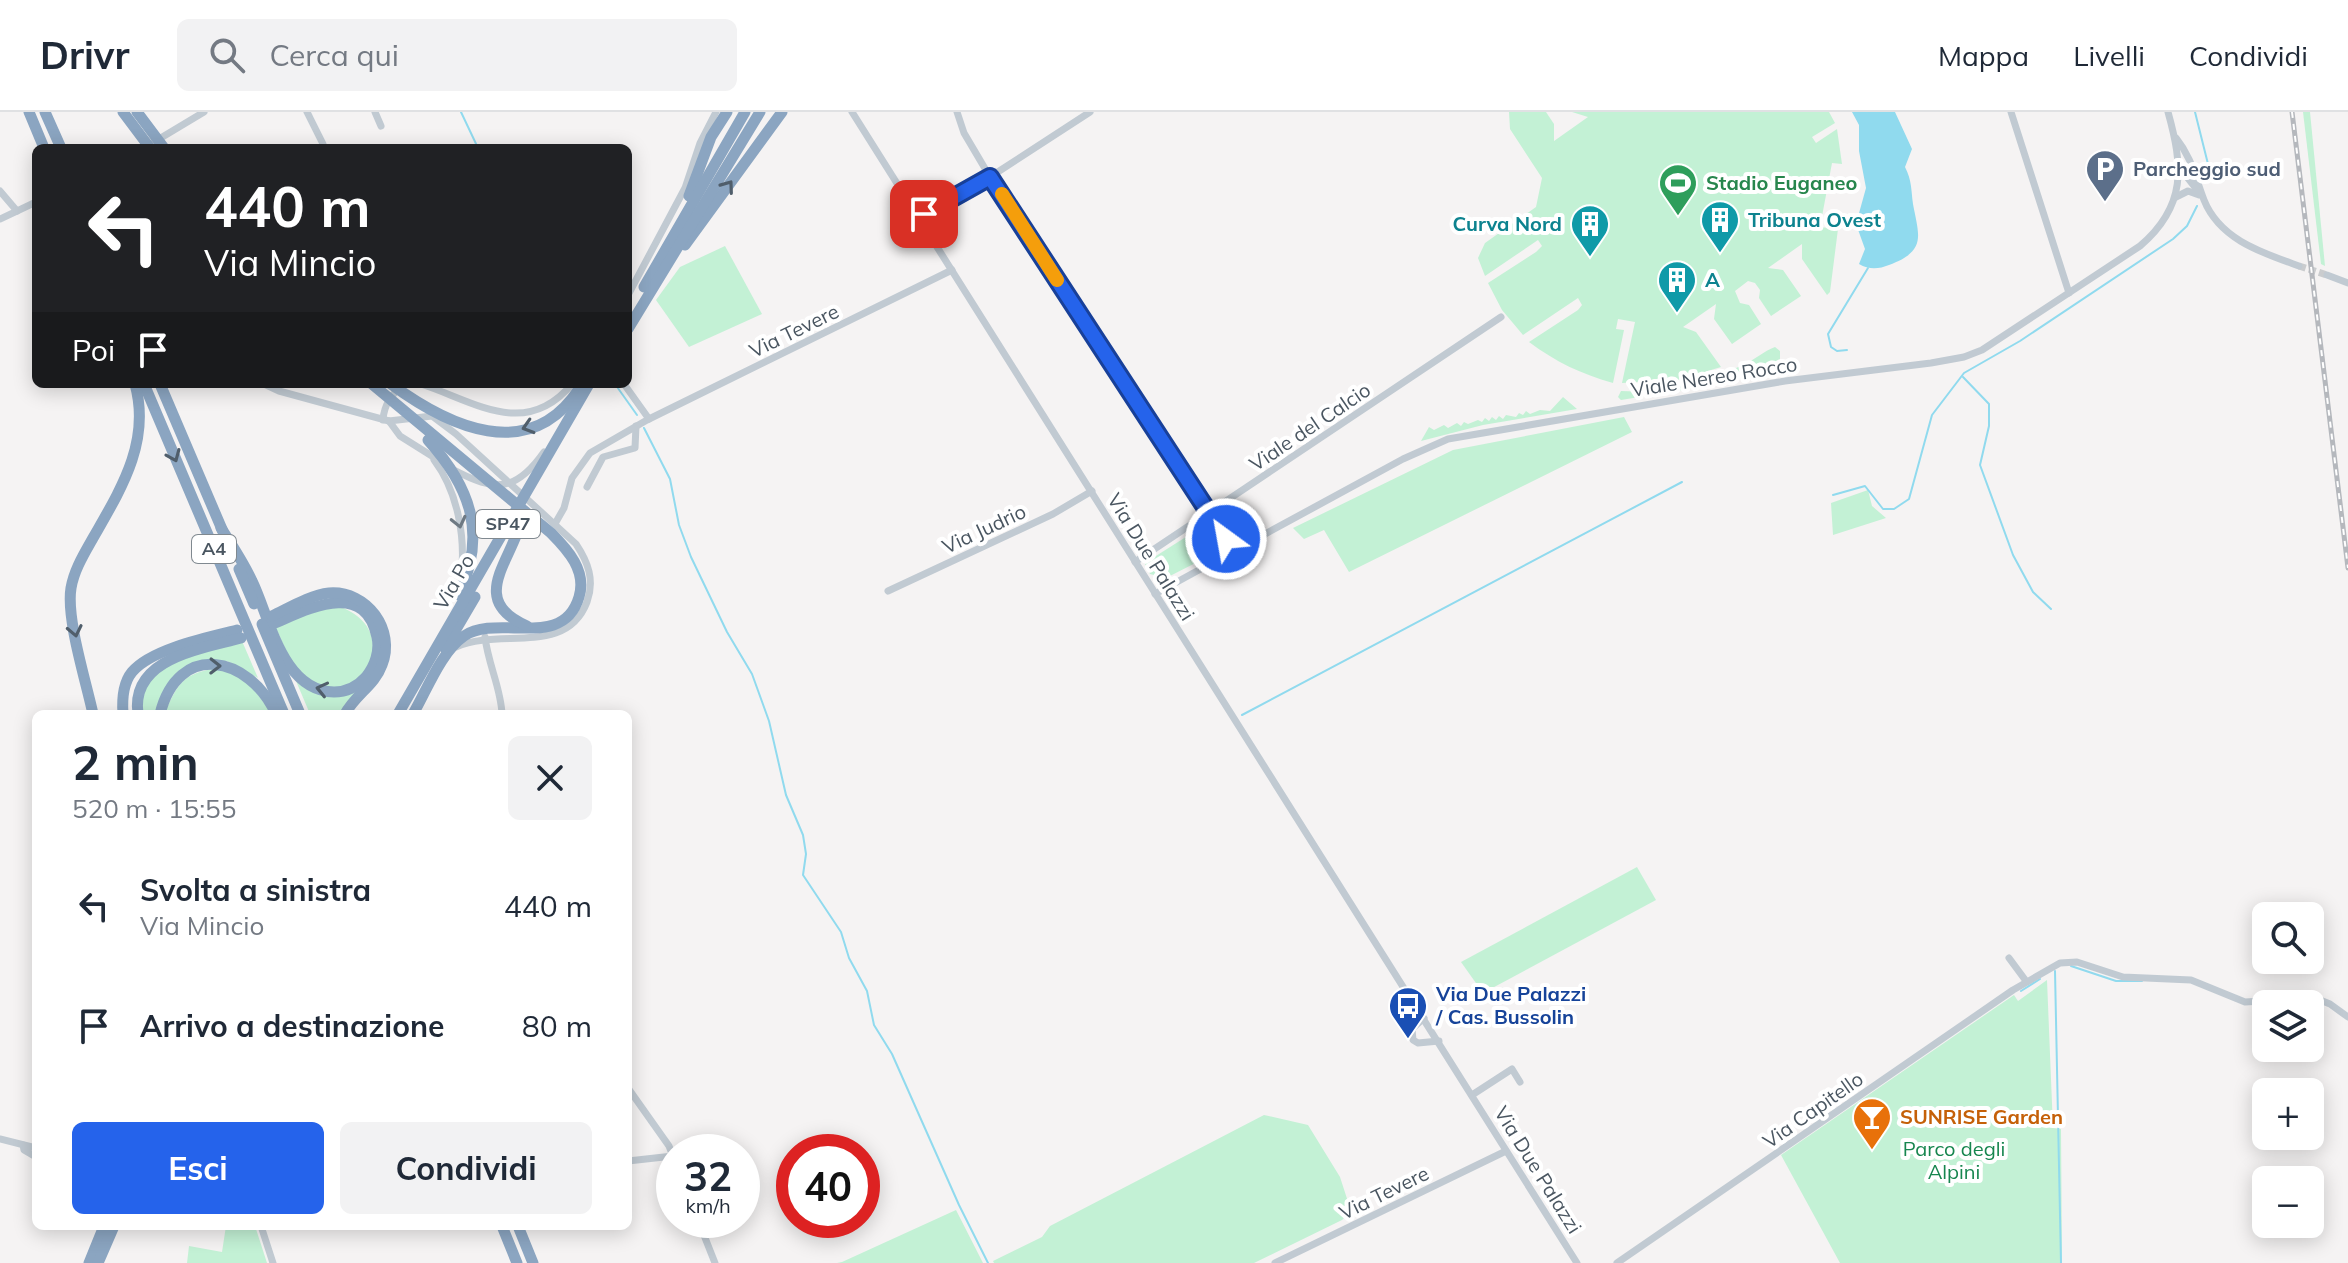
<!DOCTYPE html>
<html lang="it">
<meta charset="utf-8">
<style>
body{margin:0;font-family:Mulish,sans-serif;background:#f2f2f3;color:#1f2937;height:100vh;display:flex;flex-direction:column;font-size:30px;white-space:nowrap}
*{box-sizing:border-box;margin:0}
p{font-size:26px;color:#747a83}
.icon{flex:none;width:44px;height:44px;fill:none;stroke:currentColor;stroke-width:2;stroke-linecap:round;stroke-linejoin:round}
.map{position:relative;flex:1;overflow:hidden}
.drawer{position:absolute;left:32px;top:598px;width:600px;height:520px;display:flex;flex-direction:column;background:#fff;border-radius:12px;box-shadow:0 4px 20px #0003}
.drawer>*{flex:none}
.hud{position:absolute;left:32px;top:32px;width:600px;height:244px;border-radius:12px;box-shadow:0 4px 20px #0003;background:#202124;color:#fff;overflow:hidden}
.tools{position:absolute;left:2252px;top:790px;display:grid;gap:16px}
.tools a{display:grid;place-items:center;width:72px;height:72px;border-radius:12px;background:#fff;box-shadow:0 4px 20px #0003;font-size:40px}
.speed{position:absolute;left:656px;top:1022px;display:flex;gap:16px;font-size:40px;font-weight:700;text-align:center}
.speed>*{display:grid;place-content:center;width:104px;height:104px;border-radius:50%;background:#fff;box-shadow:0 4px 20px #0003;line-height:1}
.speed small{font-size:20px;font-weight:400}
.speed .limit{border:12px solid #d22;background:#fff;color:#111}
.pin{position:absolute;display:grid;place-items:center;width:68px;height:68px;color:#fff;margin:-34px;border-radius:16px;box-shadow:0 4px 12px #0006}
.me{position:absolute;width:88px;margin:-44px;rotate:328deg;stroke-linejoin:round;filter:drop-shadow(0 0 6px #0008)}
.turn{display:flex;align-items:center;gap:28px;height:168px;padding:0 40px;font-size:36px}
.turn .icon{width:104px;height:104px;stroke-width:2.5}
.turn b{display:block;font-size:56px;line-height:68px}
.then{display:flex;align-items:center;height:76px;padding:0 40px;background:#0003;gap:16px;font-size:30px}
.round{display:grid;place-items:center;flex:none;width:84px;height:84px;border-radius:12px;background:#f2f2f3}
.head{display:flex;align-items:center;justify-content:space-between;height:136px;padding:0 40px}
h1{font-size:48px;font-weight:700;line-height:60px}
.button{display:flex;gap:16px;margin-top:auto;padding:16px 40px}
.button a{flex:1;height:92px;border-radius:12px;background:#2563eb;color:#fff;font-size:32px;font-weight:700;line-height:92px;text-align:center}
.button a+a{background:#f2f2f3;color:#1f2937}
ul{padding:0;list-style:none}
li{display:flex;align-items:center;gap:24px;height:120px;padding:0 40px}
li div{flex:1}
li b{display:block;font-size:30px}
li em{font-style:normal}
header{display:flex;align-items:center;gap:48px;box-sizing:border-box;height:112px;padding:0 40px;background:#fff;border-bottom:2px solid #e0e1e3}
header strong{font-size:38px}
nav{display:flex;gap:44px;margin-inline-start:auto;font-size:28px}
.search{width:560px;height:72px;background:#f2f2f3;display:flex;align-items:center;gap:20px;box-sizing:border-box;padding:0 28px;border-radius:12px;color:#747a83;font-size:30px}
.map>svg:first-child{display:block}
.green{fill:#c3f1d5}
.water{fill:#90daee}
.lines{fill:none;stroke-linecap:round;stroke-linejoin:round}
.stream{stroke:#90daee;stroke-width:2}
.minor-tunnel{stroke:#caccce;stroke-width:7;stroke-dasharray:7 3.5;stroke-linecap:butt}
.minor{stroke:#c1cad2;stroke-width:7}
.highway{stroke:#8ba5c1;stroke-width:11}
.rail-casing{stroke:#b5b8bd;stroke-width:5}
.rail{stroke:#fff;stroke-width:2;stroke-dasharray:6;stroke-linecap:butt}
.oneway{stroke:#505e6b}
.oneway2{stroke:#6e7983}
.route-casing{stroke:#184099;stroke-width:20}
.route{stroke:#2563eb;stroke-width:14}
.slow{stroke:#f59e0b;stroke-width:14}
.labels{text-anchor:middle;stroke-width:8;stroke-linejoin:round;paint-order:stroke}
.shield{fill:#fff;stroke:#808990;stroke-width:2}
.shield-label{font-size:18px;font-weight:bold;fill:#4a5661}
.service-label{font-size:20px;font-weight:bold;fill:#4e5e75;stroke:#fff;text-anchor:start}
.leisure-label{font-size:20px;font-weight:bold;fill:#27864d;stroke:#fff;text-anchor:start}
.culture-label{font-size:20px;font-weight:bold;fill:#0d838f;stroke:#fff;text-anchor:start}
.street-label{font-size:20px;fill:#4a5661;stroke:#fff}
.transit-label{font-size:20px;font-weight:bold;fill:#164399;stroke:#fff;text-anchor:start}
.food-label{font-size:20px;font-weight:bold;fill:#c56008;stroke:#fff;text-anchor:start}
.park-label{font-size:20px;fill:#17864f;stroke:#fff}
</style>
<header>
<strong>Drivr</strong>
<div class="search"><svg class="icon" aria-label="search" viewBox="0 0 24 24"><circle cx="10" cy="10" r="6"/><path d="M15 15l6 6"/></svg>Cerca qui</div>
<nav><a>Mappa</a><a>Livelli</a><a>Condividi</a></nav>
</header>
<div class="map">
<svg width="2348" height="1151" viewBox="0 0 2348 1151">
<rect width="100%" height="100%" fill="#f5f3f3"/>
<g class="green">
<path d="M1509 0H1546L1554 12V29L1588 5 1572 0H1829L1835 11 1812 25 1816 31 1837 17 1842 52 1832 51 1820 115 1838 117 1830 180 1827 183 1802 147V132L1768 156 1783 158 1801 184 1771 204 1759 186 1760 178 1755 171 1748 169 1735 179 1740 191 1749 193 1761 212 1732 232 1714 207 1716 192 1683 215 1696 220 1721 255 1678 268 1622 271 1635 210 1618 207 1616 217 1624 218 1613 271C1581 262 1556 250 1529 230L1578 198 1582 193 1578 186 1523 223 1502 198 1488 171 1536 140 1542 134 1538 128 1485 164 1478 146 1485 131 1536 95 1542 66 1510 17Z"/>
<path d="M2303 0H2310L2325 154 2321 152Z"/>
<path d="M725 134 762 202 689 235 656 188 680 155Z"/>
<path d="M1775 235 1780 239V264L1763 257 1729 261 1701 275 1621 288 1618 285 1621 279C1665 282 1703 271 1743 253 1754 248 1764 239 1775 235Z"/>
<path d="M1563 285 1577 297 1483 313 1421 329 1429 315 1434 318 1444 313 1448 316 1457 311 1461 314 1464 310 1468 312 1478 308 1482 310 1485 306 1489 309 1492 305 1496 308 1499 304 1503 307 1506 303 1516 305 1519 301 1523 303 1526 299 1530 302 1540 298 1550 299Z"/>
<path d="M1624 305 1632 320 1349 460 1324 418 1304 427 1293 416 1453 338Z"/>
<path d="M1868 378 1872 394 1886 406 1833 423 1831 391Z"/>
<path d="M1208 411 1220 426 1219 439 1166 466 1150 462 1145 452 1148 449Z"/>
<path d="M335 493C407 515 364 597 312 570 292 561 284 532 275 514Z"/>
<path d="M242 529 258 566 227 549 194 552 156 602H142C134 550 205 539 242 529Z"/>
<path d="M218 556 248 569 272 602H164C178 571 183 561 218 556Z"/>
<path d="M296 569C317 587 334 588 358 576L341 602H310Z"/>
<path d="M1637 755 1656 788 1483 881 1461 850Z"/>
<path d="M2047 868 2053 1016 2061 1017 2062 1151H1840L1781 1043 2014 883 2018 889Z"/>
<path d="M1264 1003 1308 1013 1340 1065 1351 1099 1342 1108 1254 1151H994L993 1149 1042 1125 1050 1114Z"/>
<path d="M956 1098 983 1151H837L842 1150Z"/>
<path d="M226 1114 256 1117 267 1151H187L189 1134 222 1140Z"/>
</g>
<path class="water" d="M1852 0H1895L1912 37 1905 55C1912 69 1911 77 1913 92 1919 124 1927 139 1889 153 1879 157 1869 158 1859 152L1865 137 1856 112 1866 76 1859 39V13Z"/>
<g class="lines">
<g class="stream">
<path d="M461 0 478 36"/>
<path d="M2195 0 2212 68"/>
<path d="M1847 238 1837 239 1831 235 1828 222 1868 156"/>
<path d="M1963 265 1989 292V314L1980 353 2013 443 2033 480 2051 497"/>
<path d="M615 272 637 303"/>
<path d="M644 316 670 367 679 413 691 445 727 520 752 562 769 609 786 683 803 723 806 742 803 763 841 820 849 846 867 879 874 913 892 942 959 1093 988 1151"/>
<path d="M1833 383 1865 374 1883 397H1894L1909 387 1932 303 1964 261 2020 229 2173 127 2187 114 2197 94"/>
<path d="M1242 603 1682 370"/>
<path d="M2071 854 2116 869H2142"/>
<path d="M2055 859 2061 1151"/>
<path d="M2021 879 2040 867"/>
</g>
<path class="minor-tunnel" d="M2299 154 2327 163"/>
<g class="minor">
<path d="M307 0 323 32"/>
<path d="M375 0 381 14"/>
<path d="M852 0 1577 1151"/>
<path d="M957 0 964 21 990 65 1223 424 1236 432"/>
<path d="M2011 0 2069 181"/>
<path d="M2176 26C2192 46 2195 65 2204 88 2220 128 2263 141 2299 154"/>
<path d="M154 30 204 0"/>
<path d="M2180 56 2198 79"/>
<path d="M0 79 17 99"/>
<path d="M2176 85 2188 79 2199 83"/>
<path d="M924 102 990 65 1090 0"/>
<path d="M0 107 36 90"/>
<path d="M2327 163 2348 171"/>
<path d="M628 183 685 76 700 31 716 0"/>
<path d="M264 272 279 279 389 309 432 304 456 322 576 432C588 450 595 468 587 490 566 545 500 515 456 535"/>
<path d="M421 272C474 289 525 328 572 272"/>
<path d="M624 272 649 307"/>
<path d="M383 308C384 292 392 282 404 272"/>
<path d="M389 309 400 324 443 351"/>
<path d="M434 348C458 380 466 426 461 466"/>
<path d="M454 358C495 380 516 380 544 340"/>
<path d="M587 375 603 345 635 336 636 314"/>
<path d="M556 410 564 396 572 366 590 341 647 308 952 158"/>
<path d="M1135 450 1501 205"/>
<path d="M888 479 1053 402 1092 379"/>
<path d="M1155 482 1228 442 1236 432 1254 428 1403 347 1448 327 1785 269 1931 251 1964 245 1982 238 2140 134C2187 94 2183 54 2168 0"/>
<path d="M485 525C488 552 501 576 502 602"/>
<path d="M2009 846 2026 869"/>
<path d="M1424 906 1412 917 1413 928 1418 931 1439 929"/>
<path d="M628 976 669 1034 674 1047"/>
<path d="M1472 983 1512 957 1520 970"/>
<path d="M0 1027 36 1036"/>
<path d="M23 1033 24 1038 36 1045"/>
<path d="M628 1049 673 1044"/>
<path d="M698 1108 715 1151"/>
<path d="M261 1114 273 1151"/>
<path d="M1275 1151 1506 1039"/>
<path d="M1617 1151 2013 878 2060 851 2077 850 2123 865 2191 868 2245 890 2315 886 2330 892 2348 905"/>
</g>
<g class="highway">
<path d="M29 0 44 36"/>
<path d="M45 0 61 36"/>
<path d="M123 0 150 36"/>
<path d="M137 0 164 36"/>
<path d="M689 84 711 25 727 0"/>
<path d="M685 133 782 0"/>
<path d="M644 175 745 0"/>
<path d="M628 217 760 0"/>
<path d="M144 272 284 602"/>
<path d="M160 272 224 422"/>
<path d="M372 272 551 421C568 438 587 459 579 485 563 539 498 501 464 524 441 540 427 578 413 602"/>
<path d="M391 272C448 314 529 353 579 277"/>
<path d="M428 328C471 376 487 422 459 483"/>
<path d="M521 405C517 444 464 487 527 514"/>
<path d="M221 416C232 433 244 451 252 469 270 506 282 579 334 580 347 580 358 574 366 565 375 554 380 539 377 525 365 467 308 497 275 511"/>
<path d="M239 457 254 492"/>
<path d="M272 504C289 496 310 483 329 481 367 478 396 518 382 553 375 573 355 583 345 602"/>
<path d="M262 512 300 602"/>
<path d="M445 536 475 485"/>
<path d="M93 602C86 569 66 507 71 476 74 458 84 442 93 426 121 377 151 330 135 272"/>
<path d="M123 602C122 588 123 571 132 560 151 537 209 525 237 518"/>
<path d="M138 602C130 546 201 537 241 526"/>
<path d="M160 602C178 529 249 543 276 602"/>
<path d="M398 602 589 272"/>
<path d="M502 1114 517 1151"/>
<path d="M518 1114 533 1151"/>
<path d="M89 1151 104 1114"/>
<path d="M98 1151 114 1114"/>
</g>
<defs>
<path id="rail" d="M2292 0 2348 456"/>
</defs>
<use href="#rail" class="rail-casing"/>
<use href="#rail" class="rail"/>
</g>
<defs><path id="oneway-chevron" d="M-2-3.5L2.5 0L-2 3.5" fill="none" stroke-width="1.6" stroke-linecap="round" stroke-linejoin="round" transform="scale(2)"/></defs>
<g class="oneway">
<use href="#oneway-chevron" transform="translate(728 74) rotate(-54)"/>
<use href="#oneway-chevron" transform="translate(528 315) rotate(163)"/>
<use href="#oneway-chevron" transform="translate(174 344) rotate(67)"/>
<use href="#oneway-chevron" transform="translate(75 519) rotate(78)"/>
<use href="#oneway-chevron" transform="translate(215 554) rotate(1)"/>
<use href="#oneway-chevron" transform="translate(322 577) rotate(-167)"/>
</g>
<use class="oneway2" href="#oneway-chevron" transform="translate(459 410) rotate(77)"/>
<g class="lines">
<defs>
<path id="route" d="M924 102 990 65 1226 427"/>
</defs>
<use href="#route" class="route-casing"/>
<use href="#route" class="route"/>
<path class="slow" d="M1002 82 1057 168"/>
</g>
<defs>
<symbol id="parking-pin" viewBox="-11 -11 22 30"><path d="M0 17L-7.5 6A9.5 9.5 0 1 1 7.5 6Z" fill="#5c6f8a" stroke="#fff"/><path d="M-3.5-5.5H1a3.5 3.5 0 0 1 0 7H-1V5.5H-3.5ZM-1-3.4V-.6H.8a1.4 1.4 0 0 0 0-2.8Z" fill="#fff"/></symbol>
<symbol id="stadium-pin" viewBox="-11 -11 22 30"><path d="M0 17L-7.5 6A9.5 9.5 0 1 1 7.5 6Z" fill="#2e9e5b" stroke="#fff"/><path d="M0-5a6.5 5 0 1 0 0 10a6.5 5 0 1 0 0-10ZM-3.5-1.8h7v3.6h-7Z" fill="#fff"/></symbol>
<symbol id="building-pin" viewBox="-11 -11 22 30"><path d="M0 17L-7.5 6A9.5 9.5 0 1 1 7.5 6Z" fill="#0f9aa8" stroke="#fff"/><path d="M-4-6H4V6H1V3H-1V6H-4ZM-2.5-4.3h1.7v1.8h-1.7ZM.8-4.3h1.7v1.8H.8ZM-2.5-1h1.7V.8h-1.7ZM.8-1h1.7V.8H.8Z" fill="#fff"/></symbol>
<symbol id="bus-pin" viewBox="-11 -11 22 30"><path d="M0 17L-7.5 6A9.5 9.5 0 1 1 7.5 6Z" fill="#1a4fb4" stroke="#fff"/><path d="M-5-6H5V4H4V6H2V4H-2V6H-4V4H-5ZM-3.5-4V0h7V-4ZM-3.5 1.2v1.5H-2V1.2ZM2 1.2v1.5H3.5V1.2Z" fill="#fff"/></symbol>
<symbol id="bar-pin" viewBox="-11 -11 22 30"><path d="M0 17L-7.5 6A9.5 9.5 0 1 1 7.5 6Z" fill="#e8710a" stroke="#fff"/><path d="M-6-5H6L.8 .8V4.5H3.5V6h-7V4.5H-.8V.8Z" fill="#fff"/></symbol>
</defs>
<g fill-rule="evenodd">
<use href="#parking-pin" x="2083" y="35" width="44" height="60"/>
<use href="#stadium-pin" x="1656" y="49" width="44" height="60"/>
<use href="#building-pin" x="1698" y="86" width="44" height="60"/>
<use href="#building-pin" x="1568" y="90" width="44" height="60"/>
<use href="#building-pin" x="1655" y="146" width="44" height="60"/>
<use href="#bus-pin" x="1386" y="872" width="44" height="60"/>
<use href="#bar-pin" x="1850" y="983" width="44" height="60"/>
</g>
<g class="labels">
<g class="shield">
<rect x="476" y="398" width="64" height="28" rx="6"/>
<rect x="192" y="423" width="44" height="28" rx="6"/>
</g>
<g class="shield-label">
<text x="508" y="418">SP47</text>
<text x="214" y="443">A4</text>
</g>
<g class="service-label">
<text x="2133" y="64">Parcheggio sud</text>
</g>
<g class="leisure-label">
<text x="1706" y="78">Stadio Euganeo</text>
</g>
<g class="culture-label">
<text x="1748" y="115">Tribuna Ovest</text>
<text x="1562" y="119" text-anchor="end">Curva Nord</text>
<text x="1705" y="175">A</text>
</g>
<g class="street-label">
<text transform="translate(794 219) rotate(-26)" y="7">Via Tevere</text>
<text transform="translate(1714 265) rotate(-9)" y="7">Viale Nereo Rocco</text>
<text transform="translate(1310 315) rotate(-34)" y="7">Viale del Calcio</text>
<text transform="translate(984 417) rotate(-25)" y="7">Via Judrio</text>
<text transform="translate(1151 445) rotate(58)" y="7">Via Due Palazzi</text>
<text transform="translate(454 470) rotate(-60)" y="7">Via Po</text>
<text transform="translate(1813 998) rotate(-35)" y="7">Via Capitello</text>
<text transform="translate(1538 1058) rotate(58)" y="7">Via Due Palazzi</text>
<text transform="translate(1384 1081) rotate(-26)" y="7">Via Tevere</text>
</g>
<g class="transit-label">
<text x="1436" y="889">Via Due Palazzi<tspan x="1436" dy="23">/ Cas. Bussolin</tspan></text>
</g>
<g class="food-label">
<text x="1900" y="1012">SUNRISE Garden</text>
</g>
<g class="park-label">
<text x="1954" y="1044">Parco degli<tspan x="1954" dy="23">Alpini</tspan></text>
</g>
</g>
</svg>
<div class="tools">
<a><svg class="icon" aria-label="search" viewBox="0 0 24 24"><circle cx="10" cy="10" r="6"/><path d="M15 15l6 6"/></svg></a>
<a><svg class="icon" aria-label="layers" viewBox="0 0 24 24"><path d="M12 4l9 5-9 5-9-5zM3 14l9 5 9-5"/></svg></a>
<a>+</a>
<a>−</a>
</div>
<div class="speed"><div>32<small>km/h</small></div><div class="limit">40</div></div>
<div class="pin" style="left:924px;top:102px;background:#d93025"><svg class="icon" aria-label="arrive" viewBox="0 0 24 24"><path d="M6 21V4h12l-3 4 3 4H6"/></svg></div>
<svg class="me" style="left:1226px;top:427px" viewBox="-20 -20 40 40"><circle r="17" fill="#2563eb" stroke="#fff" stroke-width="3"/><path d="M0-11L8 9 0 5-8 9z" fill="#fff"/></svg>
<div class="hud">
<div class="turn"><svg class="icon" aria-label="left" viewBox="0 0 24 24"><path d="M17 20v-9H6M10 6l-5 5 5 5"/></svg><div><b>440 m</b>Via Mincio</div></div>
<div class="then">Poi<svg class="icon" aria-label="arrive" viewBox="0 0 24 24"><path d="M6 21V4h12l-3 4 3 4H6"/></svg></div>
</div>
<section class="drawer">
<div class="head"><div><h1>2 min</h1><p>520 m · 15:55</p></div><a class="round"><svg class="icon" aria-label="close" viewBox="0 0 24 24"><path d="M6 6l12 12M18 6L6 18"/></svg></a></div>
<ul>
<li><svg class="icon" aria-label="left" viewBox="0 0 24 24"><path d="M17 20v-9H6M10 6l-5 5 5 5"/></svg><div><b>Svolta a sinistra</b><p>Via Mincio</p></div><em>440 m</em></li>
<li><svg class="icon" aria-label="arrive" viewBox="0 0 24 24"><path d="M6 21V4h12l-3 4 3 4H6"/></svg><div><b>Arrivo a destinazione</b></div><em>80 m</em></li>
</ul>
<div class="button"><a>Esci</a><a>Condividi</a></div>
</section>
</div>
